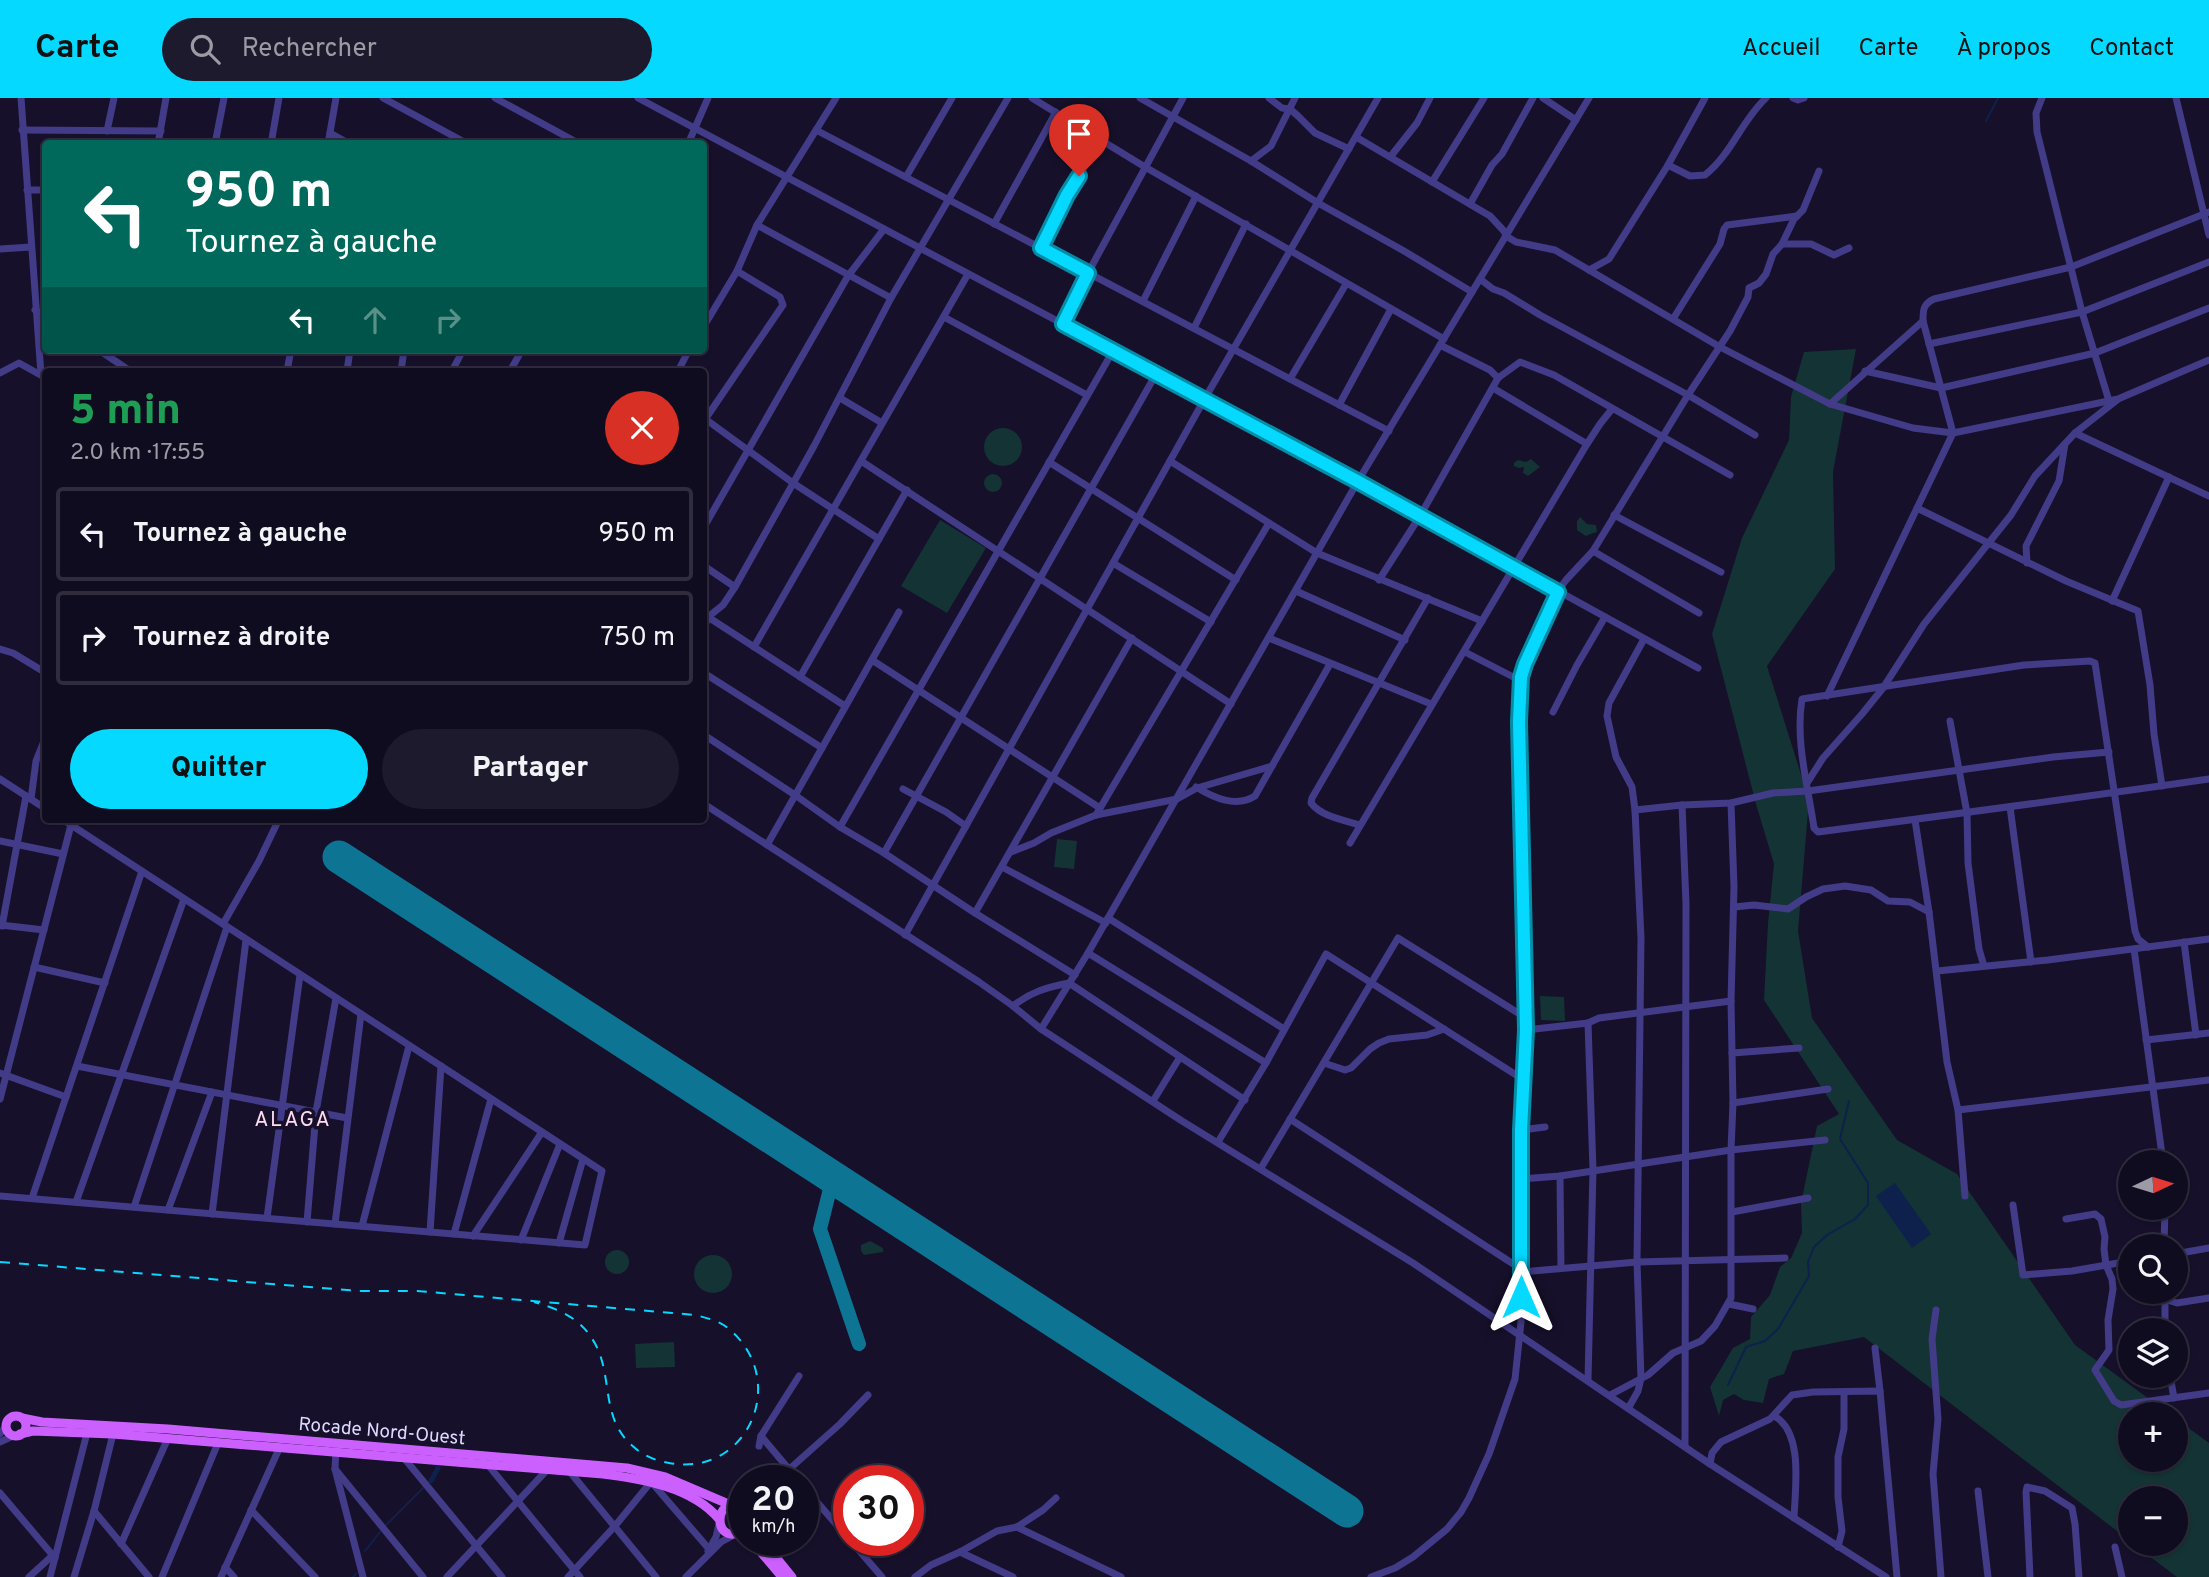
<!DOCTYPE html>
<html lang="fr">
<meta charset="utf-8">
<style>
body{margin:0;font-family:Overpass,sans-serif;background:#1e1a2d;color:#f1f3f6;height:100vh;display:flex;flex-direction:column;font-size:26px;white-space:nowrap}
*{box-sizing:border-box;margin:0}
p{font-size:23px;color:#9c9ba5}
.icon{flex:none;width:38px;height:38px;fill:none;stroke:currentColor;stroke-width:2;stroke-linecap:round;stroke-linejoin:round}
.map{position:relative;flex:1;overflow:hidden}
.side{position:absolute;left:42px;top:270px;width:665px;height:455px;display:flex;flex-direction:column;background:#100c20;border-radius:7px;box-shadow:0 2px 5px #0004,0 0 0 2px #302c3e}
.side>*{flex:none}
.hud{position:absolute;left:42px;top:42px;width:665px;height:214px;border-radius:7px;box-shadow:0 2px 5px #0004,0 0 0 2px #302c3e;background:#00695c;color:#fff;overflow:hidden}
.needle{width:46px;rotate:86deg}
.controls{position:absolute;left:2118px;top:1052px;display:grid;gap:14px}
.controls a{display:grid;place-items:center;width:70px;height:70px;border-radius:50%;background:#100c20;box-shadow:0 2px 5px #0004,0 0 0 2px #302c3e;font-size:35px}
.speed{position:absolute;left:728px;top:1367px;display:flex;gap:14px;font-size:35px;font-weight:700;text-align:center}
.speed>*{display:grid;place-content:center;width:91px;height:91px;border-radius:50%;background:#100c20;box-shadow:0 2px 5px #0004,0 0 0 2px #302c3e;line-height:1}
.speed small{font-size:18px;font-weight:400}
.speed .limit{border:10px solid #d22;background:#fff;color:#111}
.pin{position:absolute;display:grid;place-items:center;width:60px;height:60px;color:#fff;margin:-72px -30px;border-radius:50% 50% 50% 0;rotate:-45deg;box-shadow:0 0 7px #0007}
.pin .icon{rotate:45deg}
.me{position:absolute;width:77px;margin:-38px;rotate:0deg;stroke-linejoin:round;filter:drop-shadow(0 0 5px #0008)}
.turn{display:flex;align-items:center;gap:24px;height:147px;padding:0 28px;font-size:32px}
.turn .icon{width:91px;height:91px;stroke-width:2.5}
.turn b{display:block;font-size:49px;line-height:60px}
.lanes{display:flex;align-items:center;height:66px;padding:0 28px;background:#0003;justify-content:center;gap:35px;direction:ltr}
.lanes .off{opacity:.35}
.round{display:grid;place-items:center;flex:none;width:74px;height:74px;border-radius:37px;background:#1e1a2d}
.headline{display:flex;align-items:center;justify-content:space-between;height:119px;padding:0 28px}
h1{font-size:42px;font-weight:800;line-height:52px;color:#1e9e55}
.button{display:flex;gap:14px;margin-top:auto;padding:14px 28px}
.button a{flex:1;height:80px;border-radius:42px;background:#05d9ff;color:#111;font-size:28px;font-weight:800;line-height:80px;text-align:center}
.button a+a{background:#1e1a2d;color:#f1f3f6}
ul{padding:0;list-style:none}
li{display:flex;align-items:center;gap:21px;height:94px;margin:0 14px 10px;padding:0 14px;border:4px solid #302c3e;border-radius:7px}
li div{flex:1}
li b{display:block;font-size:26px}
li em{font-style:normal}
header{display:flex;align-items:center;gap:42px;box-sizing:border-box;height:98px;padding:0 35px;background:#05d9ff;color:#111}
header strong{font-size:33px}
nav{display:flex;gap:38px;margin-inline-start:auto;font-size:24px}
.search{width:490px;height:63px;background:#1e1a2d;display:flex;align-items:center;gap:18px;box-sizing:border-box;padding:0 24px;border-radius:38px;color:#9c9ba5;font-size:26px}
.map>svg:first-child{display:block}
.green{fill:#133334}
.water{fill:#0d214c}
.lines{fill:none;stroke-linecap:round;stroke-linejoin:round}
.stream{stroke:#0d214c;stroke-width:2}
.canal{stroke:#0d214c;stroke-width:5}
.taxiway{stroke:#0e7494;stroke-width:14}
.runway{stroke:#0e7494;stroke-width:33}
.minor{stroke:#423b88;stroke-width:7}
.major{stroke:#cc60ff;stroke-width:9}
.rail{stroke:#05d9ff;stroke-width:2;stroke-dasharray:10 9;stroke-linecap:butt}
.route-casing{stroke:#038da6;stroke-width:18}
.route{stroke:#05d9ff;stroke-width:12}
.labels{text-anchor:middle;stroke-width:7;stroke-linejoin:round;paint-order:stroke}
.street-label{font-size:19px;fill:#dfd9ff;stroke:#16102a}
.neighbourhood-label{font-size:21px;letter-spacing:2px;fill:#ffdbf0;stroke:#16102a}
</style>
<header>
<strong>Carte</strong>
<div class="search"><svg class="icon" aria-label="search" viewBox="0 0 24 24"><circle cx="10" cy="10" r="6"/><path d="M15 15l6 6"/></svg>Rechercher</div>
<nav><a>Accueil</a><a>Carte</a><a>À propos</a><a>Contact</a></nav>
</header>
<div class="map">
<svg width="2209" height="1479" viewBox="0 0 2209 1479">
<rect width="100%" height="100%" fill="#16102a"/>
<g class="green">
<path d="M1856 251 1833 374 1835 471 1767 568 1809 702 1798 833 1812 920 1897 1042 1957 1076 2075 1247 2170 1316H2130V1362H2175V1320L2209 1345V1479H2177L2133 1446H2175V1400H2130V1443L1864 1239 1793 1253 1784 1276 1769 1281 1763 1305 1744 1302 1734 1296 1723 1302 1719 1318 1710 1289 1733 1250 1750 1241 1751 1219 1770 1197 1780 1169 1791 1160 1802 1135 1801 1105 1817 1028 1839 1016 1764 902 1768 825 1774 766 1756 706 1712 536 1742 440 1789 342 1791 299 1804 254Z"/>
<circle cx="1003" cy="349" r="19"/>
<path d="M1531 361 1540 369 1528 378 1523 375 1524 369 1519 370 1514 368V365L1518 362 1526 364Z"/>
<circle cx="993" cy="385" r="9"/>
<path d="M1580 419 1587 426 1596 427 1597 434C1581 438 1591 441 1577 432V423Z"/>
<path d="M940 422 986 450 947 515 901 488Z"/>
<path d="M1057 741 1077 743 1074 771 1054 769Z"/>
<path d="M1540 898 1564 899 1565 923 1541 922Z"/>
<path d="M870 1143 883 1150V1154L864 1157 861 1153V1147Z"/>
<circle cx="617" cy="1164" r="12"/>
<circle cx="713" cy="1176" r="19"/>
<path d="M674 1244 675 1269 636 1270 635 1246Z"/>
</g>
<path class="water" d="M1895 1085 1931 1136 1912 1150 1876 1098Z"/>
<g class="lines">
<g class="stream">
<path d="M1986 23 1998 0"/>
<path d="M1728 1287 1746 1249 1765 1243 1778 1231 1809 1178 1808 1164 1814 1149 1827 1137 1855 1121 1868 1107V1085L1840 1041 1849 1003"/>
<path d="M386 1427 423 1390"/>
<path d="M365 1453 380 1434"/>
<path d="M353 1479 356 1476"/>
</g>
<path class="canal" d="M431 1383 438 1370"/>
<path class="taxiway" d="M833 1079 820 1131 859 1246"/>
<path class="runway" d="M339 759 1347 1413"/>
<g class="minor">
<path d="M21 0 41 276"/>
<path d="M383 0 468 46"/>
<path d="M495 0 580 46"/>
<path d="M638 0 1358 383 1698 570"/>
<path d="M1032 0 1145 69 1444 241"/>
<path d="M1140 0 1251 63 1318 105 1404 153 1472 194"/>
<path d="M1269 0 1282 10 1290 11 1298 18 1315 35 1349 51"/>
<path d="M1543 0 1576 22"/>
<path d="M1793 0 1798 2 1804 0"/>
<path d="M2042 0 2036 15 2037 34 2082 214 2109 303"/>
<path d="M2176 0 2209 137"/>
<path d="M22 32 161 33"/>
<path d="M816 32 1389 333"/>
<path d="M107 33 114 0"/>
<path d="M330 35 350 46"/>
<path d="M1356 39 1490 118 1504 133 1506 138 1516 144 1555 152 1720 249 1830 306 1913 330 1953 335 2118 301 2209 262"/>
<path d="M158 46 166 0"/>
<path d="M215 46 224 0"/>
<path d="M271 46 279 0"/>
<path d="M328 46 336 0"/>
<path d="M688 46 708 0"/>
<path d="M1391 58 1417 25 1430 0"/>
<path d="M1251 63 1271 48 1295 0"/>
<path d="M1668 67 1690 78 1705 77C1731 57 1742 22 1766 0"/>
<path d="M906 79 952 0"/>
<path d="M1432 84 1484 0"/>
<path d="M27 92H46"/>
<path d="M1470 106 1492 67 1502 56 1533 0"/>
<path d="M994 126 1056 14"/>
<path d="M757 127 891 200"/>
<path d="M1782 146H1811L1834 157 1849 150"/>
<path d="M1041 150 1067 97 1102 41"/>
<path d="M0 151 31 149"/>
<path d="M1589 172 1609 161 1668 67 1705 0"/>
<path d="M1480 181 1493 191 1504 195 1540 217 1688 297 1755 337"/>
<path d="M1143 203 1196 98"/>
<path d="M35 212 46 218"/>
<path d="M944 219 1087 297"/>
<path d="M1673 221 1720 146 1724 131 1727 127 1797 118"/>
<path d="M1063 226 1088 175 1183 0"/>
<path d="M704 228 737 173 757 127 836 0"/>
<path d="M1194 230 1246 126"/>
<path d="M1929 246 2082 214 2209 164"/>
<path d="M1440 247 1490 272 1498 280"/>
<path d="M99 252 130 273"/>
<path d="M287 273 291 252"/>
<path d="M347 273 350 252"/>
<path d="M401 273 404 252"/>
<path d="M452 273 463 252"/>
<path d="M510 273 522 252"/>
<path d="M678 273 689 252"/>
<path d="M1865 273 1941 290 2095 255 2209 210"/>
<path d="M0 275 19 265 46 280"/>
<path d="M1290 281 1346 186"/>
<path d="M1493 290 1587 346"/>
<path d="M840 300 882 325"/>
<path d="M1830 306 1923 223"/>
<path d="M1339 307 1391 211"/>
<path d="M704 320 793 385 879 441"/>
<path d="M704 323 783 207 780 199 737 173"/>
<path d="M2075 335 2209 398"/>
<path d="M861 363 1231 606"/>
<path d="M1170 363 1317 455 1482 523"/>
<path d="M1049 364 1236 482"/>
<path d="M1917 410 2066 483 2138 513 2150 587 2154 636 2162 688"/>
<path d="M1614 417 1721 474"/>
<path d="M704 429 848 178 884 131"/>
<path d="M1593 453 1699 515"/>
<path d="M1113 465 1211 524"/>
<path d="M2027 465 2026 448 2059 383 2065 346"/>
<path d="M704 468 735 489"/>
<path d="M1379 482 1420 418 1498 280 1520 264 1554 277 1730 377"/>
<path d="M1296 493 1405 542"/>
<path d="M2112 503 2169 379"/>
<path d="M708 519 845 608"/>
<path d="M704 531 708 519 723 507 735 489 814 348 891 200 1008 0"/>
<path d="M1269 540 1431 606"/>
<path d="M754 549 968 176"/>
<path d="M0 551 13 555 46 575"/>
<path d="M1465 554 1521 583"/>
<path d="M872 562 1100 710"/>
<path d="M704 575 822 650"/>
<path d="M800 579 907 392"/>
<path d="M1827 598 1953 335 1923 223C1923 212 1923 206 1934 201L2071 169 2209 114"/>
<path d="M1553 614 1577 567 1605 519"/>
<path d="M1950 623 1967 715 1968 765 1979 851 1984 868"/>
<path d="M704 637 795 697 840 729 884 755 975 815 1075 877"/>
<path d="M0 681 46 711"/>
<path d="M1807 685 1823 660 1862 616 1883 590 1924 526 2011 417 2035 378 2075 335 2117 302"/>
<path d="M1196 689C1214 700 1236 710 1255 698L1330 566"/>
<path d="M903 691 946 714 966 728"/>
<path d="M31 701 36 663 46 638"/>
<path d="M704 706 979 884 1013 908 1041 931 1182 1023 1413 1165 1710 1366 1886 1479"/>
<path d="M1682 707 1686 806 1685 1348"/>
<path d="M2010 709 2031 864"/>
<path d="M1635 712 1682 707 1731 705 1773 695 1808 693 2053 659 2109 654"/>
<path d="M1096 717 1269 425"/>
<path d="M1915 722 1929 814 1947 964 1958 1012 2209 982"/>
<path d="M1360 727C1344 722 1322 719 1311 705L1312 700 1428 500"/>
<path d="M840 729 1113 253"/>
<path d="M0 743 63 756"/>
<path d="M1350 745 1587 346 1600 326 1612 311"/>
<path d="M767 747 899 514"/>
<path d="M1011 754 1034 745 1051 735 1096 717 1177 701 1197 690 1272 668"/>
<path d="M884 755 1156 276"/>
<path d="M1002 769 1106 825"/>
<path d="M1734 809 1754 807 1788 811 1806 799 1823 791 1845 788 1871 792 1888 803 1910 804 1929 814"/>
<path d="M975 815 1132 540"/>
<path d="M1108 820 1284 931"/>
<path d="M223 826 259 763 279 721"/>
<path d="M1 827 44 832"/>
<path d="M2 828 26 698"/>
<path d="M905 837 1204 302 1378 0"/>
<path d="M2184 844 2196 937"/>
<path d="M2148 849 2138 841 2135 833 2095 565 2090 563 2024 567 1802 601C1795 643 1808 688 1814 730L1818 734C1948 717 2079 700 2209 681"/>
<path d="M2134 851 2163 1064"/>
<path d="M1088 855 1266 965"/>
<path d="M34 869 105 885"/>
<path d="M1937 873 2048 862 2209 841"/>
<path d="M1013 908C1031 894 1047 889 1069 885L1245 1002"/>
<path d="M1041 931 1088 855 1358 383 1589 0"/>
<path d="M1526 932 1588 925 1599 920 1731 903"/>
<path d="M2146 942 2209 935"/>
<path d="M1732 955 1799 950"/>
<path d="M1324 965 1345 972 1351 970 1370 951 1379 945 1389 941 1427 937 1444 931"/>
<path d="M77 968 347 1020"/>
<path d="M0 975 66 999"/>
<path d="M0 1001 71 727"/>
<path d="M1153 1003 1180 959"/>
<path d="M1733 1005 1828 991"/>
<path d="M1958 1012 1965 1098"/>
<path d="M1290 1021 1521 1171"/>
<path d="M1521 1032 1545 1029"/>
<path d="M1218 1044 1266 965 1326 856 1524 982"/>
<path d="M1261 1070 1398 840 1526 920"/>
<path d="M1560 1078 1561 1170"/>
<path d="M1522 1081 1560 1078 1731 1052 1825 1042"/>
<path d="M0 1098 585 1147 602 1073 62 721"/>
<path d="M32 1100 142 773"/>
<path d="M76 1104 184 801"/>
<path d="M2013 1107 2023 1177 2072 1173 2130 1163"/>
<path d="M134 1109 227 829"/>
<path d="M168 1112 212 994"/>
<path d="M1732 1114 1808 1100"/>
<path d="M212 1116 246 842"/>
<path d="M267 1120 300 877"/>
<path d="M2066 1121 2095 1116 2101 1121 2105 1139 2104 1151 2106 1167 2112 1181 2113 1191 2108 1222 2109 1252 2095 1272 2114 1303 2121 1307 2209 1295"/>
<path d="M307 1124 316 1014 336 900"/>
<path d="M335 1126 361 916"/>
<path d="M362 1128 409 948"/>
<path d="M430 1134 441 968"/>
<path d="M454 1136 491 1001"/>
<path d="M473 1138 542 1034"/>
<path d="M521 1142 560 1046"/>
<path d="M559 1145 583 1061"/>
<path d="M2164 1148 2165 1110"/>
<path d="M2175 1156 2209 1150"/>
<path d="M1521 1174 1637 1164 1785 1160"/>
<path d="M2164 1201 2177 1205 2209 1200"/>
<path d="M1729 1206 1753 1211"/>
<path d="M1936 1212 1932 1241 1938 1321 1933 1376 1941 1479"/>
<path d="M2165 1232V1194"/>
<path d="M1875 1250 1880 1293"/>
<path d="M2170 1278 2174 1300"/>
<path d="M1588 1282 1593 1072 1588 925"/>
<path d="M1610 1297 1648 1277 1673 1255 1701 1243 1715 1228 1731 1200V1052L1733 1005 1731 903 1734 789 1731 705"/>
<path d="M1629 1309 1638 1293 1641 1280 1637 1164 1641 840 1635 712 1632 689 1616 659 1607 618 1609 605 1644 541"/>
<path d="M1774 1318C1804 1334 1795 1391 1794 1420"/>
<path d="M0 1336 6 1328"/>
<path d="M761 1338 798 1382"/>
<path d="M0 1344 15 1337"/>
<path d="M759 1348 761 1338 799 1278"/>
<path d="M336 1350 335 1371 363 1479"/>
<path d="M404 1360 502 1479"/>
<path d="M1710 1366 1712 1355 1721 1344 1770 1321 1792 1297 1813 1294 1880 1293 1897 1479"/>
<path d="M488 1367 580 1479"/>
<path d="M335 1371 423 1479"/>
<path d="M570 1374 656 1479"/>
<path d="M777 1382 840 1326 868 1297"/>
<path d="M653 1386 709 1451"/>
<path d="M803 1388 849 1441"/>
<path d="M1978 1393 1988 1479"/>
<path d="M0 1395 55 1460"/>
<path d="M251 1412 315 1479"/>
<path d="M94 1413 149 1479"/>
<path d="M1017 1429 1121 1479"/>
<path d="M850 1442 882 1479"/>
<path d="M121 1446 168 1340"/>
<path d="M1838 1449 1842 1433 1838 1399V1359L1844 1331V1294"/>
<path d="M2115 1449 2122 1479"/>
<path d="M708 1453 716 1439 719 1426"/>
<path d="M960 1454 1013 1479"/>
<path d="M225 1469 234 1479"/>
<path d="M29 1479 53 1457"/>
<path d="M50 1479 87 1335"/>
<path d="M74 1479 94 1413 113 1336"/>
<path d="M162 1479 218 1345"/>
<path d="M221 1479 279 1351"/>
<path d="M447 1479 547 1372"/>
<path d="M568 1479 615 1428 650 1385"/>
<path d="M686 1479 721 1444 734 1437"/>
<path d="M915 1479 931 1467 960 1454 997 1433 1017 1429 1043 1412 1056 1400"/>
<path d="M1371 1479 1395 1470 1413 1459 1447 1431 1461 1414 1469 1400 1489 1356 1515 1281 1521 1224V1032L1526 932 1519 624 1521 579 1525 567 1558 493 1566 482 1593 453 1688 297 1730 233 1748 199 1749 190 1759 185 1766 176 1773 156 1782 146 1794 121 1803 112 1819 73"/>
<path d="M2030 1479 2026 1394 2027 1389 2045 1393 2072 1410 2075 1426 2079 1479"/>
</g>
<g class="major">
<circle cx="16" cy="1328" r="10"/>
<path d="M22 1320 42 1324 168 1331 627 1370 665 1379 733 1408"/>
<path d="M20 1336 33 1333 113 1336 603 1376C643 1381 692 1389 719 1421"/>
<path d="M744 1412C712 1392 712 1452 744 1432"/>
<path d="M747 1442 760 1453 782 1479"/>
<path d="M762 1442 792 1479"/>
</g>
<path class="rail" d="M0 1164 359 1193H417L695 1217C707 1220 720 1223 729 1231 790 1282 748 1380 669 1365 657 1363 644 1358 635 1350 597 1320 616 1275 591 1239 578 1219 556 1210 534 1204"/>
</g>
<g class="lines">
<defs>
<path id="route" d="M1079 78 1067 97 1041 150 1088 175 1063 226 1357 383 1558 494 1525 566 1521 579 1519 624 1526 932 1521 1032V1199"/>
</defs>
<use href="#route" class="route-casing"/>
<use href="#route" class="route"/>
</g>
<g class="labels">
<g class="street-label">
<text transform="translate(382 1332) rotate(5)" y="7">Rocade Nord-Ouest</text>
</g>
<g class="neighbourhood-label">
<text x="293" y="1028">ALAGA</text>
</g>
</g>
</svg>
<div class="controls">
<a><svg class="needle" viewBox="-14 -14 28 28"><path d="M0-13l5 13h-10z" fill="#e53935"/><path d="M0 13l5-13h-10z" fill="#9c9ba5"/></svg></a>
<a><svg class="icon" aria-label="search" viewBox="0 0 24 24"><circle cx="10" cy="10" r="6"/><path d="M15 15l6 6"/></svg></a>
<a><svg class="icon" aria-label="layers" viewBox="0 0 24 24"><path d="M12 4l9 5-9 5-9-5zM3 14l9 5 9-5"/></svg></a>
<a>+</a>
<a>−</a>
</div>
<div class="speed"><div>20<small>km/h</small></div><div class="limit">30</div></div>
<div class="pin" style="left:1079px;top:78px;background:#d93025"><svg class="icon" aria-label="arrive" viewBox="0 0 24 24"><path d="M6 21V4h12l-3 4 3 4H6"/></svg></div>
<svg class="me" style="left:1521px;top:1199px" viewBox="-20 -20 40 40"><path d="M0-17L14 15 0 8-14 15z" fill="#05d9ff" stroke="#fff" stroke-width="4"/></svg>
<div class="hud">
<div class="turn"><svg class="icon" aria-label="left" viewBox="0 0 24 24"><path d="M17 20v-9H6M10 6l-5 5 5 5"/></svg><div><b>950 m</b>Tournez à gauche</div></div>
<div class="lanes"><svg class="icon" aria-label="left" viewBox="0 0 24 24"><path d="M17 20v-9H6M10 6l-5 5 5 5"/></svg><svg class="icon off" aria-label="ahead" viewBox="0 0 24 24"><path d="M12 20V5M6 11l6-6 6 6"/></svg><svg class="icon off" aria-label="right" viewBox="0 0 24 24"><path d="M7 20v-9h11M14 6l5 5-5 5"/></svg></div>
</div>
<section class="side">
<div class="headline"><div><h1>5 min</h1><p>2.0 km · 17:55</p></div><a class="round" style="background:#d93025;color:#fff"><svg class="icon" aria-label="close" viewBox="0 0 24 24"><path d="M6 6l12 12M18 6L6 18"/></svg></a></div>
<ul>
<li><svg class="icon" aria-label="left" viewBox="0 0 24 24"><path d="M17 20v-9H6M10 6l-5 5 5 5"/></svg><div><b>Tournez à gauche</b></div><em>950 m</em></li>
<li><svg class="icon" aria-label="right" viewBox="0 0 24 24"><path d="M7 20v-9h11M14 6l5 5-5 5"/></svg><div><b>Tournez à droite</b></div><em>750 m</em></li>
</ul>
<div class="button"><a>Quitter</a><a>Partager</a></div>
</section>
</div>
